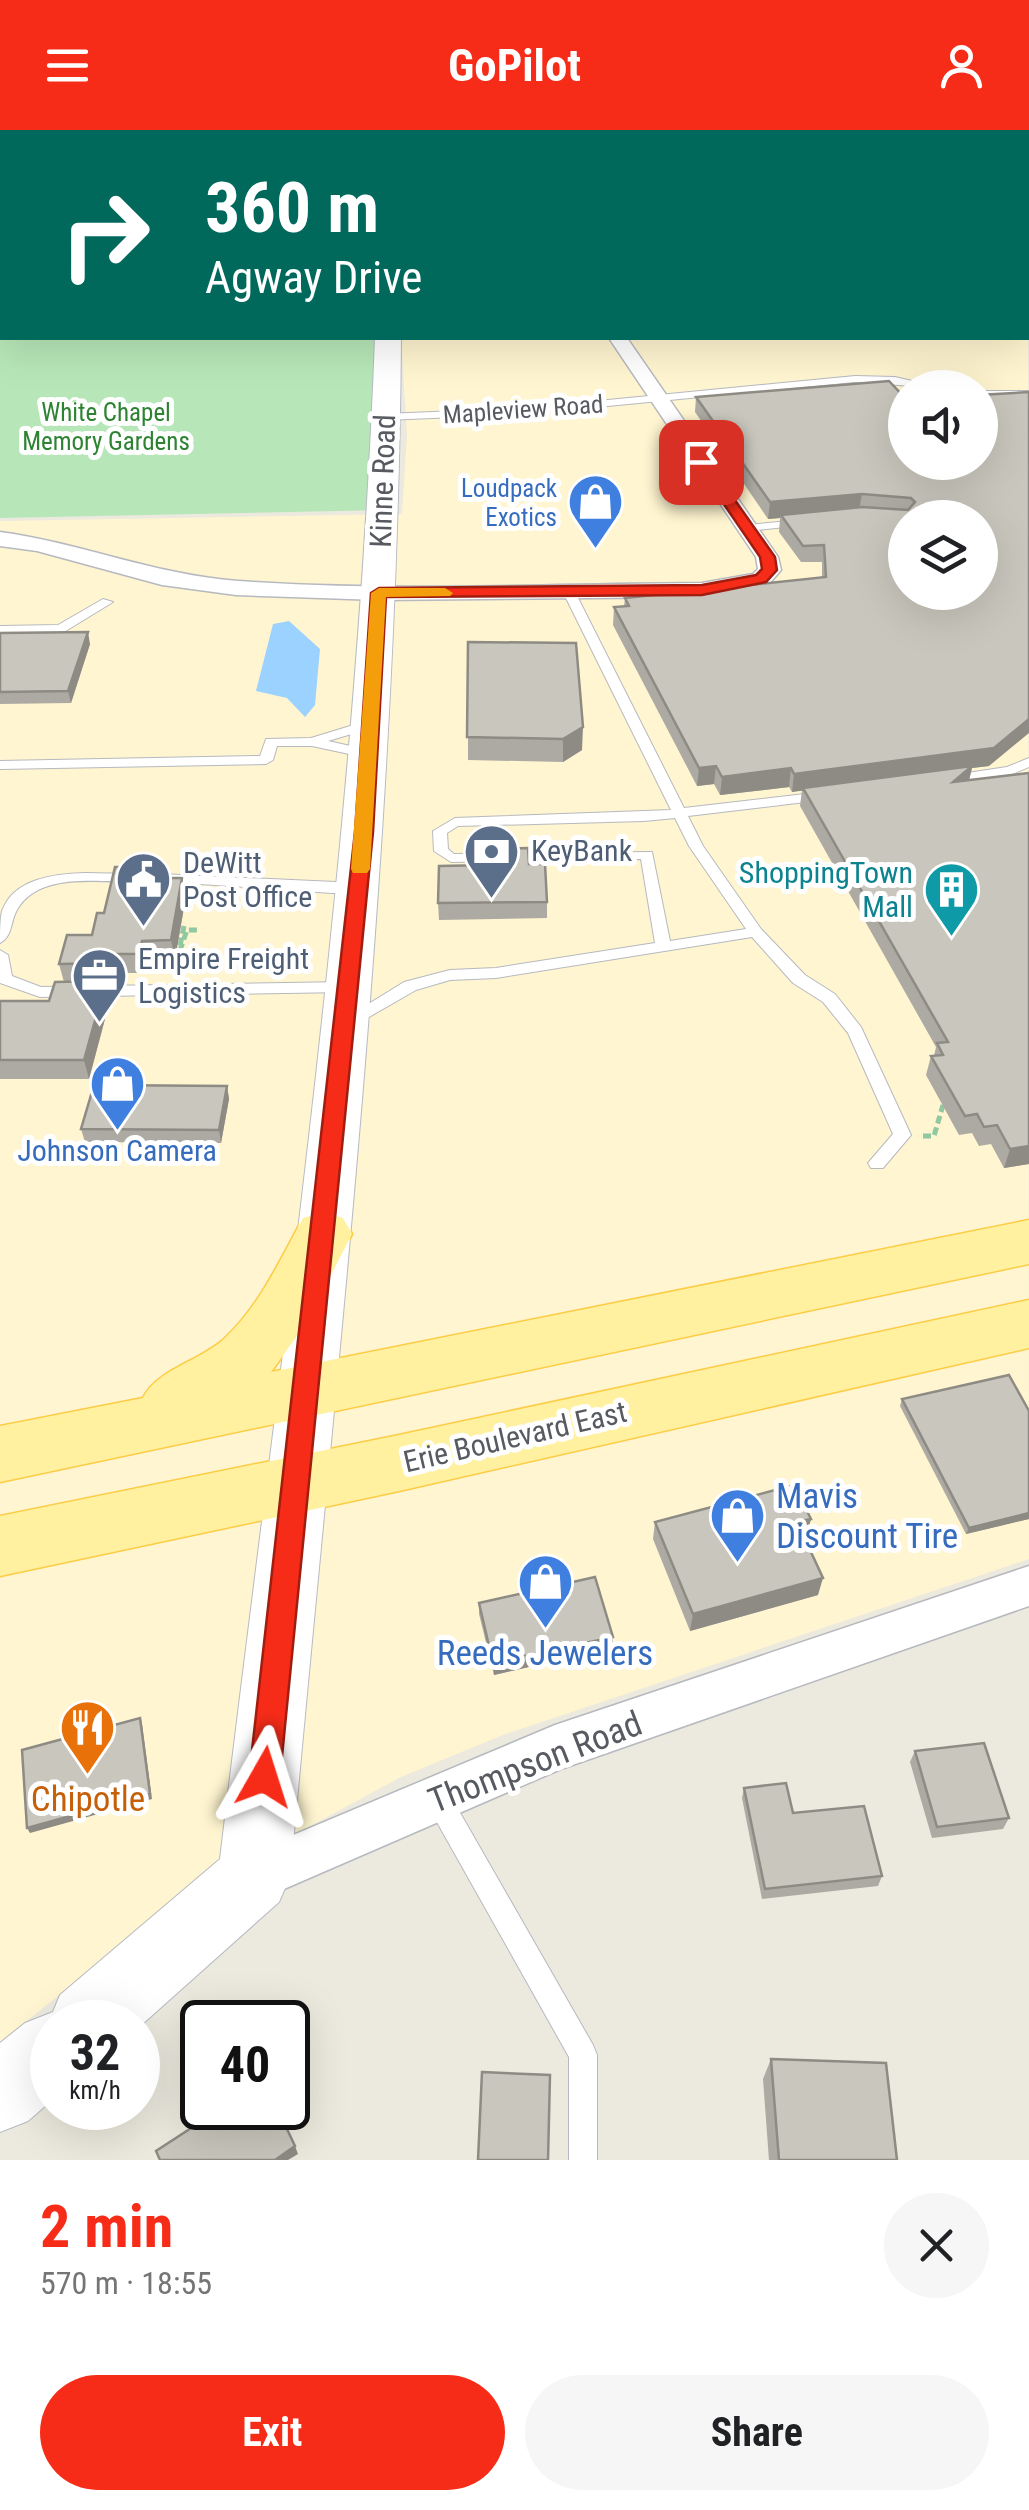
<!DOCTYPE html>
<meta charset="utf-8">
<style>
body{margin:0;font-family:"Roboto Condensed",sans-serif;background:#f6f6f6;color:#202124;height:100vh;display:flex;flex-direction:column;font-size:38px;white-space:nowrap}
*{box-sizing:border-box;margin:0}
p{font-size:32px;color:#757577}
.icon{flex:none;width:55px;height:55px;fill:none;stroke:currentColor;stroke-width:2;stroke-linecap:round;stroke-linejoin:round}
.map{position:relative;height:2030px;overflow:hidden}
.details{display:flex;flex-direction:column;background:#fff;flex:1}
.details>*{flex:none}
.top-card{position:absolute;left:0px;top:0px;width:1030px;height:210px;box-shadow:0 10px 40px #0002;background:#00695c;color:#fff;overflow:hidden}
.fabs{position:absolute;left:888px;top:240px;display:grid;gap:20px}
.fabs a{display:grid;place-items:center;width:110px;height:110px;border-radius:50%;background:#fff;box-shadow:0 10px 40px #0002;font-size:50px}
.speed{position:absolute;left:30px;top:1870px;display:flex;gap:20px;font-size:50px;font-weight:700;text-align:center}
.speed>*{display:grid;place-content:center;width:130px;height:130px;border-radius:50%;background:#fff;box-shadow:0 10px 40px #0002;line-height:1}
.speed small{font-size:25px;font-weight:400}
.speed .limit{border:5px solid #111;border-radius:15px;background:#fff;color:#111}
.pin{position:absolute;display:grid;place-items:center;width:85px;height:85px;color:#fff;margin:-42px;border-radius:20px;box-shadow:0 5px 15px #0006}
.me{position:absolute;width:110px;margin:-55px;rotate:6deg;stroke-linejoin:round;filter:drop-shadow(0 0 8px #0008)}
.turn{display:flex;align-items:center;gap:35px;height:210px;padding:0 40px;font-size:45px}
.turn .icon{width:130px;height:130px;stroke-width:2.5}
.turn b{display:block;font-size:70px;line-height:85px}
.round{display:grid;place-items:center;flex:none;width:105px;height:105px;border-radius:52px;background:#f6f6f6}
.headline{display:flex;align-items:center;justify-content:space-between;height:170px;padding:0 40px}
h1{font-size:60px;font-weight:700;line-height:75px;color:#f72c18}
.primary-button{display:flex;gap:20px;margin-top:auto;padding:20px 40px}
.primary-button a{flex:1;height:115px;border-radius:60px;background:#f72c18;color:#fff;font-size:40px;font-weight:700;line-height:115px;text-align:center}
.primary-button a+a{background:#f6f6f6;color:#202124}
header{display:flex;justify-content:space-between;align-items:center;height:130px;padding:0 40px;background:#f72c18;color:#fff;font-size:45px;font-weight:700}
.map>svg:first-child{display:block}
.commercial{fill:#fff5d0;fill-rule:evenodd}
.green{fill:#b7e7b8}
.water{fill:#9bd2ff}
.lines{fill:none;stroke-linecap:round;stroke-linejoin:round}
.lane-casing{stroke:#b6b9bf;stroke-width:2}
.street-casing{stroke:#b6b9bf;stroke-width:3}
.secondary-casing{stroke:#b7bbc2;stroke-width:2}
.primary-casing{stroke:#fdcc46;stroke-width:3}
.path{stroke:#90c8a1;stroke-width:5;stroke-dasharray:8 4;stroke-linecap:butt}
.lane{fill:#fff;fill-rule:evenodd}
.street{fill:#fff;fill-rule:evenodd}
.secondary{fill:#fff;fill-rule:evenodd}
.primary{fill:#fff1a0;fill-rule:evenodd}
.wall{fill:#adaaa3}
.shaded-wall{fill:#8d8b84}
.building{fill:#c9c6bd;stroke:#8d8b84;stroke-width:2.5;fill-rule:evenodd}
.route{fill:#f72c18;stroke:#a11d10;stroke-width:2.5}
.slow{fill:#f59e0b}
.labels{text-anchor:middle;stroke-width:10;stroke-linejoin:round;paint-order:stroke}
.far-street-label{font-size:25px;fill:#575b61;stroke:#fff}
.far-park-label{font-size:25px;fill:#2d8331;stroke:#fff}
.far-shop-label{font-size:25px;fill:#366cbe;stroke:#fff;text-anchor:end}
.street-label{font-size:30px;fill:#575b61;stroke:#fff}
.service-label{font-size:30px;fill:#4e5e75;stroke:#fff;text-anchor:start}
.culture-label{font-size:30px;fill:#0d838f;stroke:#fff;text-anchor:end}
.shop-label{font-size:30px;fill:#366cbe;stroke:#fff}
.near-shop-label{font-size:35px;fill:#366cbe;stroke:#fff;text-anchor:start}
.near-street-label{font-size:35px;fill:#575b61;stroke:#fff}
.near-food-label{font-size:35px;fill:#c56008;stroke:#fff}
</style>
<header><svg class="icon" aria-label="menu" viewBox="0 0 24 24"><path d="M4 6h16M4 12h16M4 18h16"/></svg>GoPilot<svg class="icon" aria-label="person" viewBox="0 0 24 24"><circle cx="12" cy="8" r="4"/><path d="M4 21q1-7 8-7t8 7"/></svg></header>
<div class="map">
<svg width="1029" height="2030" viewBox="0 0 1029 2030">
<rect width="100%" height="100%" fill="#ece9de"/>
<path class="commercial" d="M1028 96 1029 1429 503 1605 401 1647 192 1760 0 1912V391L402 384 407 305 401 208H1028ZM905 258H980V332H905ZM905 388H980V462H905Z"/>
<path class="green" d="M0 0H416L2 2V208H388L384 380 0 388Z"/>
<path class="water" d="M289 491 320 519 315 575 305 587 287 568 256 561 273 494Z"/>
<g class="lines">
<defs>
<g id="lane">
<rect x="1028" y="94" width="1" height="4"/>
<path d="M855 246 895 247 942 258 855 252 526 284 385 290 380 287 385 284 526 278Z"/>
<rect x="980" y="261" width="49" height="6"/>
<path d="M800 390 804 391V395L747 401 741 398 747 395Z"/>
<path d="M569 458 575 462 684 678 822 662 829 666 822 670 688 686 703 716 761 799 805 845 835 864 861 897 911 1005 883 1038H871L868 1033 893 1004 848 903 823 872 793 853 752 807 496 848 450 850 416 860 355 895 349 896 341 891 404 852 450 840 496 838 655 813 641 729 451 732 434 721 433 701 455 688 671 680 563 462ZM675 688 689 716 746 799 670 811 652 722 454 724 448 719 447 703 458 696 644 691Z"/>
<path d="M103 469 113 472 64 502 0 504V496L58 495Z"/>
<path d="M370 590 375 591V597L328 611 373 621 375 624 368 628 312 616H277L273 630 266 634 0 639V631L260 626 266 609 311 608Z"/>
<path d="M1029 628V637L1010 645 947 654 940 650 947 646 1007 637Z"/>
<path d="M85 743 134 744 141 748 134 752C98 752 38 742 17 780 10 792 13 806 0 813 0 803 0 790 2 781 14 748 55 744 85 743Z"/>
<path d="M160 744 357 753 364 758 357 763H332L155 751 153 748Z"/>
<path d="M0 820 8 825 12 846 41 857 348 852 356 857 348 862 40 867 0 853Z"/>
<path d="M438 1657 447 1660 593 1915 597 1925V2030H569V1927L429 1678 426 1669 429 1660Z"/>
</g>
<g id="street">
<path d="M1029 60V70H1028V61Z"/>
<path d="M609 208H627L778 427 781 440 769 454 702 467 379 470 236 465 162 455 37 421 0 416V402C81 413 156 445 238 451 392 462 548 454 702 453L753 444 758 439 756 427Z"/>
<path d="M1029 1436V1476L561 1639 254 1772 236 1765 229 1747 236 1729 555 1595Z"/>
</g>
<g id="secondary">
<rect x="406" y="0" width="20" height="2"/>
<path d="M375 208H401C397 723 336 1235 290 1747L279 1772 138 1898V1892H52V1970L28 1991 0 2002V1913L25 1893 53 1882 60 1865 220 1729C281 1223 356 717 375 208Z"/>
</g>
<g id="primary">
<path d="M323 1082 343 1088 352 1104 307 1192 271 1242 1029 1090V1134L0 1352V1296L143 1268C157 1239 201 1231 225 1208 260 1175 280 1130 303 1088Z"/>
<path d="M1029 1170V1218L399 1361 0 1446V1386L399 1305Z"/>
</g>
</defs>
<use href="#lane" class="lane-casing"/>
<use href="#street" class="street-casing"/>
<use href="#secondary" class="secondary-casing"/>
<use href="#primary" class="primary-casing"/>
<g class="path">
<path d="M184 796 178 826 187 800H199"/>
<path d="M923 1006H934L943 975"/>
</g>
<use href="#lane" class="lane"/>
<use href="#street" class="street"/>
<use href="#secondary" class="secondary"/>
<use href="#primary" class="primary"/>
</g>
<g class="wall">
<path d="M889 251 989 636 972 638 969 650 1029 643V1034L1004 1038 991 1014 979 1016 972 1003 959 1005 926 945 931 926H934L936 917 800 676 802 660 792 662 789 657 720 665 714 654 697 656 613 495 614 477 624 476 625 468 822 447V432H801L779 402 780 388 768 389 695 282 696 267Z"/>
<path d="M0 503 90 514 71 573 0 574Z"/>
<path d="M468 512 582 620 563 632 468 630Z"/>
<path d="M529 734 547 772V788L439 790 438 773Z"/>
<path d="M161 748 186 766 175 829H146L143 843H117L115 852H106L110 870 89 949H0V871H49L64 852 59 834 92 805 104 783Z"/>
<path d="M227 956 229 969 221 1013 85 1012 81 999Z"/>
<path d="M902 1269 1029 1281V1389L966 1404 900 1276Z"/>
<path d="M811 1389 806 1406 804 1407 818 1465 690 1501 653 1409 655 1392Z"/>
<path d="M479 1473 613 1507 612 1518 494 1545 479 1484Z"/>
<path d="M915 1621 1009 1688 1003 1699 932 1708 910 1632Z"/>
<path d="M744 1658 793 1683 882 1746 878 1756 762 1769 742 1668Z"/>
<path d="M771 1929 897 2030H769L763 1949Z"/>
</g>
<g class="shaded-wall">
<path d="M862 364 859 380 781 385 780 388 768 389 770 372Z"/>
<path d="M88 502 90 514 71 573 68 561Z"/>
<path d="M1029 589V603L989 636 972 638 968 654 953 652 969 639 792 662 794 644Z"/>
<path d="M583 597 582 620 563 632V609Z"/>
<path d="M716 636 714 654 697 656 699 638Z"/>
<path d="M791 638 789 657 720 665 722 647Z"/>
<path d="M182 748 186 766 175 829 171 810Z"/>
<path d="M142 811 146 829 143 843 139 824Z"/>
<path d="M113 824 117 843 115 852 110 833Z"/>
<path d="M106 851 110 870 89 949 84 930Z"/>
<path d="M227 956 229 969 221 1013 219 1000Z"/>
<path d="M1029 1016V1034L1004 1038 1010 1019Z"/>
<path d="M1029 1383V1389L966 1404 969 1398Z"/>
<path d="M811 1389 806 1406 793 1410 797 1392Z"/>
<path d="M823 1448 818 1465 690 1501 693 1484Z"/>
<path d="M613 1507 612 1518 494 1545 493 1533Z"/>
<path d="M140 1588 142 1594 152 1669 30 1703 27 1698Z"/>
<path d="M295 2016 298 2024 288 2030H275Z"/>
</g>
<g class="building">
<path d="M889 251 905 268V332H980V265L1029 262V589L994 618 794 644 791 638 722 647 716 636 699 638 614 477 629 476 625 468 826 447 824 415 803 416 781 385 862 377 908 380 915 372 911 368 862 364 770 372 696 267ZM905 388H980V462H905Z"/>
<path d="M88 502 68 561 0 562V503Z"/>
<path d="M468 512 576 513 583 597 563 609 467 607Z"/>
<path d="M972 636 953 652 1029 643V1016L1010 1019 997 995 984 997 977 984 965 986 931 926 943 925 937 913 948 912 803 658Z"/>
<path d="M528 718 529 734H545L547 772 438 773 439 736 493 735V719Z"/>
<path d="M115 737H158L156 748H182L171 810 142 811 139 824H113L110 833 59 834 67 805H92L97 783H104Z"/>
<path d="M106 851 84 930H0V871H49L55 852Z"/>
<path d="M94 955 227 956 219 1000 81 999Z"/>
<path d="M1009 1245 1029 1281V1383L969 1398 902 1269Z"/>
<path d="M794 1355 811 1389 797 1392 823 1448 693 1484 655 1392Z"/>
<path d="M595 1447 613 1507 493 1533 479 1473Z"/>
<path d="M140 1588 150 1664 27 1698 22 1620Z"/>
<path d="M984 1613 1009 1688 937 1697 915 1621Z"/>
<path d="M786 1653 793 1683 864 1676 882 1746 765 1759 744 1658Z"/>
<path d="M771 1929 886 1933 897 2030H779Z"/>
<path d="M482 1942 550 1945 548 2030H478Z"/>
<path d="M222 1978H277L295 2016 275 2030H160L156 2021Z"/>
</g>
<path class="route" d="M701 328 706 329 775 427 777 440 766 452 702 465 386 467 373 702 280 1647 276 1658 264 1662 253 1658 249 1647 355 702 371 463 379 458 702 455 756 445 762 439 760 427 695 332Z"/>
<path class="slow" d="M445 458 453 463 450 466 386 467 370 739 367 743H353L351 739 371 463 379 458Z"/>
<defs>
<symbol id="shop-pin" viewBox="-11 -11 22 30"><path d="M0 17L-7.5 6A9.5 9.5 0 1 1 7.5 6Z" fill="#3f7fe0" stroke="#fff"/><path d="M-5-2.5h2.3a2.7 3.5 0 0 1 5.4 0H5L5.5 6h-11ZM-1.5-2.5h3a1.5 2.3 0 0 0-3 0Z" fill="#fff"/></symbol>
<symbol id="bank-pin" viewBox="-11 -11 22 30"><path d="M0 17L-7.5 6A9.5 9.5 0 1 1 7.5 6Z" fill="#5c6f8a" stroke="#fff"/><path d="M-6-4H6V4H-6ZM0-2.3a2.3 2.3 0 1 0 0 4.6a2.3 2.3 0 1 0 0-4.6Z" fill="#fff"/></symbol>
<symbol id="civic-pin" viewBox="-11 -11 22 30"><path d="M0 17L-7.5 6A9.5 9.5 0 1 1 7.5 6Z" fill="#5c6f8a" stroke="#fff"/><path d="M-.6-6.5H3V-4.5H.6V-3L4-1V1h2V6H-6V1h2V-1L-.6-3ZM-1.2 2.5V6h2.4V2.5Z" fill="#fff"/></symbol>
<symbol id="building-pin" viewBox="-11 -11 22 30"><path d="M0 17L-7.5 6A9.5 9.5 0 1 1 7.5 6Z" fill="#0f9aa8" stroke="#fff"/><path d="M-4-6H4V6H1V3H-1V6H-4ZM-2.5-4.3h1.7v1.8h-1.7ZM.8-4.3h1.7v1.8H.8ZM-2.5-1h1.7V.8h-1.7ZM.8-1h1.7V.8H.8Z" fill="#fff"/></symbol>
<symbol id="office-pin" viewBox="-11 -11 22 30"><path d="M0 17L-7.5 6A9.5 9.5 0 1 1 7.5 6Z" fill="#5c6f8a" stroke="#fff"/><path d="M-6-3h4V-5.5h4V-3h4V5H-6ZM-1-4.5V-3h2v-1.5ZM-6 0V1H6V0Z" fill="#fff"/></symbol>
<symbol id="restaurant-pin" viewBox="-11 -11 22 30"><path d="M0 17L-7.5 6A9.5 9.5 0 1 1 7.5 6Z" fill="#e8710a" stroke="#fff"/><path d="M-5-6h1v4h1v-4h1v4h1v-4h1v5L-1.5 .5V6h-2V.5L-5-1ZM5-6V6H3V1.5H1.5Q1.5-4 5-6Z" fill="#fff"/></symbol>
</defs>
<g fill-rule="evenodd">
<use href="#shop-pin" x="564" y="340" width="63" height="86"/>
<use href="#bank-pin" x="460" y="690" width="63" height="86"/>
<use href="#civic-pin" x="112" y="718" width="63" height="86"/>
<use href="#building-pin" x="920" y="728" width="63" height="86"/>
<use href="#office-pin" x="68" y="814" width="63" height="86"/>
<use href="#shop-pin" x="86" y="922" width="63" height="86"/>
<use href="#shop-pin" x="706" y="1354" width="63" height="86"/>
<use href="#shop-pin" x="514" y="1420" width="63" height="86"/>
<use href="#restaurant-pin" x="56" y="1566" width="63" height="86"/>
</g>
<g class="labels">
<g class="far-street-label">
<text transform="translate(523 279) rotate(-4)" y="9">Mapleview Road</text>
</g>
<g class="far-park-label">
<text x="106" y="291">White Chapel<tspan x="106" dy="29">Memory Gardens</tspan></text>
</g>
<g class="far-shop-label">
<text x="557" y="367">Loudpack<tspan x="557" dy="29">Exotics</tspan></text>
</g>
<g class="street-label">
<text transform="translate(383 351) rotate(-88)" y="10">Kinne Road</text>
<text transform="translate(515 1307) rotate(-13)" y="10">Erie Boulevard East</text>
</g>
<g class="service-label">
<text x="531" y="731">KeyBank</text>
<text x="183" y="743">DeWitt<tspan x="183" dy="34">Post Office</tspan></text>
<text x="138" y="839">Empire Freight<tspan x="138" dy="34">Logistics</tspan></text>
</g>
<g class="culture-label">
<text x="913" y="753">ShoppingTown<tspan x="913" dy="34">Mall</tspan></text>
</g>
<g class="shop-label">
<text x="117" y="1031">Johnson Camera</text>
</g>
<g class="near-shop-label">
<text x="776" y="1378">Mavis<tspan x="776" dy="40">Discount Tire</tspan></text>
<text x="545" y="1535" text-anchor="middle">Reeds Jewelers</text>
</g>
<g class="near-street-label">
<text transform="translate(535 1632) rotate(-21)" y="12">Thompson Road</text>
</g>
<g class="near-food-label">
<text x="88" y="1681">Chipotle</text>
</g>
</g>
</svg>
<div class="fabs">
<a><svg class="icon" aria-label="sound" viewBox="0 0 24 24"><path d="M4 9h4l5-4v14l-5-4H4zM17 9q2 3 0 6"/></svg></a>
<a><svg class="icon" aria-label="layers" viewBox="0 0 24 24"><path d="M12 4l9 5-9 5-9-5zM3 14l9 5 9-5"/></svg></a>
</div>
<div class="speed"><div>32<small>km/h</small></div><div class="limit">40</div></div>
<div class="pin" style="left:701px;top:332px;background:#d93025"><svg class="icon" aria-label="arrive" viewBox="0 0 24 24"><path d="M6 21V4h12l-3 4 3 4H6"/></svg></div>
<svg class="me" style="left:264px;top:1647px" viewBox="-20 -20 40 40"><path d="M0-17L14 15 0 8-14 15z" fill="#f72c18" stroke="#fff" stroke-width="4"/></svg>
<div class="top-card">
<div class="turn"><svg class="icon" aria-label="right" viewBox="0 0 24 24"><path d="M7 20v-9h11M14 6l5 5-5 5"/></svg><div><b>360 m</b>Agway Drive</div></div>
</div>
</div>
<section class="details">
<div class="headline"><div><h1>2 min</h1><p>570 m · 18:55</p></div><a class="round"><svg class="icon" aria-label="close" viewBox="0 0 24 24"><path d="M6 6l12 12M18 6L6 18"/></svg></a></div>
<div class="primary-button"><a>Exit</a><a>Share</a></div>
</section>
